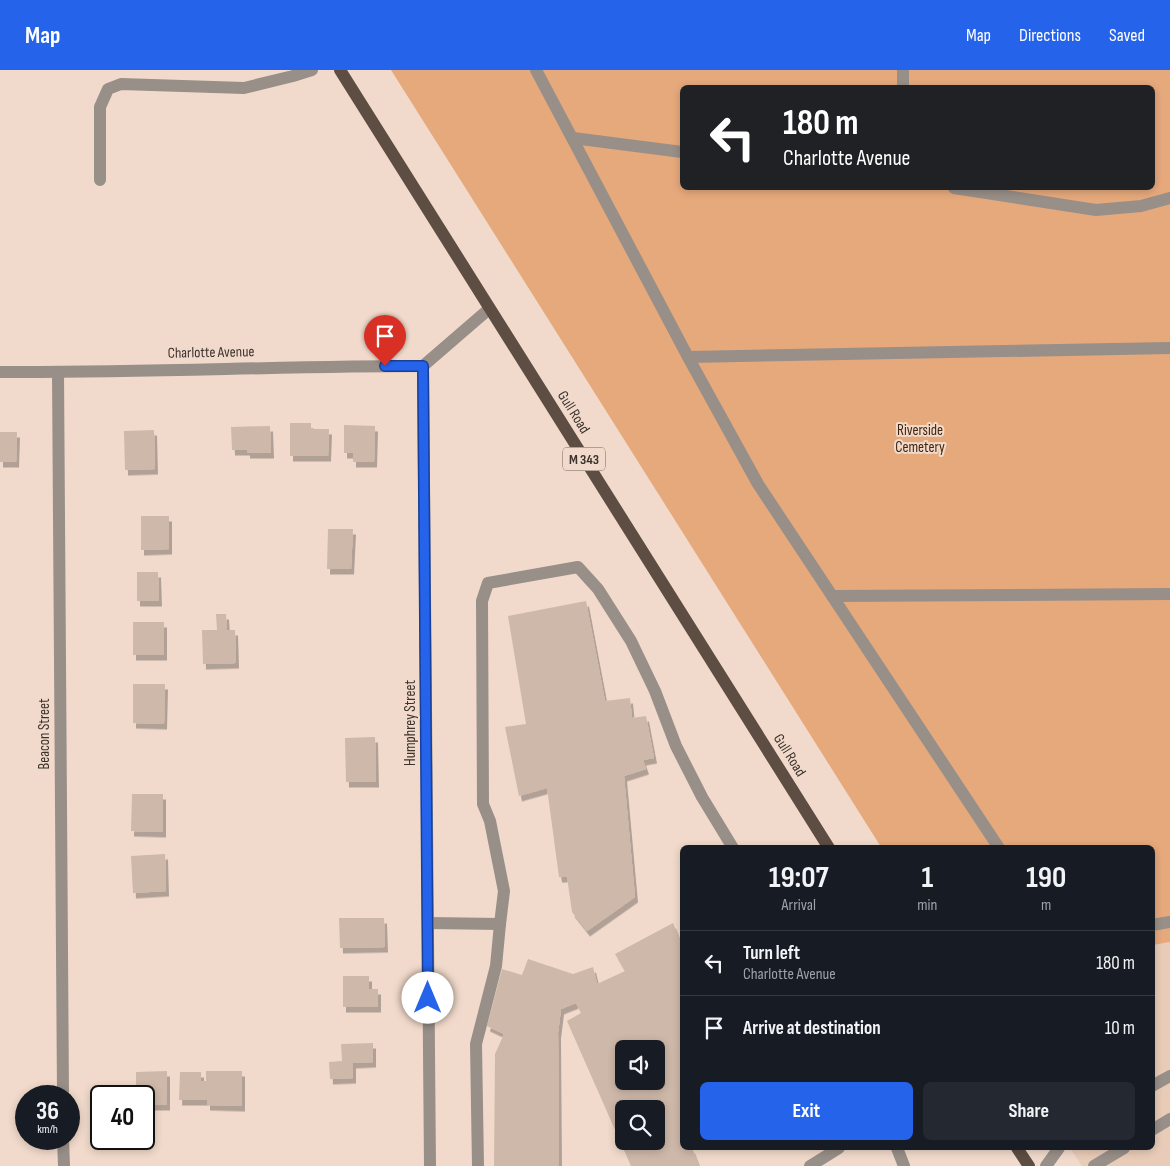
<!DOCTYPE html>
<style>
body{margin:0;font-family:"Sofia Sans Condensed",sans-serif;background:#242831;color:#f1f3f6;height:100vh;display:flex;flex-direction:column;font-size:19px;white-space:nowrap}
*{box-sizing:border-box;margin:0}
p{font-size:16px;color:#9ea1a6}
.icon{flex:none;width:28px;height:28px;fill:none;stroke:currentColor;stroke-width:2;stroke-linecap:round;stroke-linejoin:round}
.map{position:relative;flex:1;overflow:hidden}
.panel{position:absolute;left:680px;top:775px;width:475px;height:305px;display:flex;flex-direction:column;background:#171b24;border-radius:8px;box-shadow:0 2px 8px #0003}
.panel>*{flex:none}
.guide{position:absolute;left:680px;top:15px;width:475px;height:105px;border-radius:8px;box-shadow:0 2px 8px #0003;background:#202124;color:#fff;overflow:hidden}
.tools{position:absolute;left:615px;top:970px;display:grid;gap:10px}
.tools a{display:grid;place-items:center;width:50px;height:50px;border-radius:8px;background:#171b24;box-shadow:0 2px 8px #0003;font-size:25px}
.speed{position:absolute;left:15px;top:1015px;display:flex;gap:10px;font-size:25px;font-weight:700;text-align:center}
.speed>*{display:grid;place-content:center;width:65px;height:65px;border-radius:50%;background:#171b24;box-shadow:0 2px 8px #0003;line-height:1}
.speed small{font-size:12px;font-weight:400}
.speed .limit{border:2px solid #111;border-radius:8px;background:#fff;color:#111}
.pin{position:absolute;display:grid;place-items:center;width:42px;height:42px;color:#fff;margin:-51px -21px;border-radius:50% 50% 50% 0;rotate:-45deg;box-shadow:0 0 5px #0007}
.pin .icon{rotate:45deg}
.me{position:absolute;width:55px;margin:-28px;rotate:0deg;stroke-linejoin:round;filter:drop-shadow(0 0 4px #0008)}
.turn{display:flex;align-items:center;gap:18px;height:105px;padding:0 20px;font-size:22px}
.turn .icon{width:65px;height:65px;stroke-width:2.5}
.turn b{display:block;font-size:35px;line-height:42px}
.eta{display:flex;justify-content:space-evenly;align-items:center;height:85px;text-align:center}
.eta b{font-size:30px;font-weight:700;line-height:35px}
.button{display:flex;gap:10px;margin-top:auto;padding:10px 20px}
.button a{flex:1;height:58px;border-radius:8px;background:#2563eb;color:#fff;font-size:20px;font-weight:700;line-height:58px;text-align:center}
.button a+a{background:#242831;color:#f1f3f6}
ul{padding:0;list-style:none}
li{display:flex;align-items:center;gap:15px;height:65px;padding:0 20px;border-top:1px solid #363941}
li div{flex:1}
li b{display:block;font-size:19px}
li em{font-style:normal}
header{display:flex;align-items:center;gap:30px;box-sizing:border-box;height:70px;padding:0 25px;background:#2563eb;color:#fff}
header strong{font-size:24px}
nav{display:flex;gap:28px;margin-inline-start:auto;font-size:18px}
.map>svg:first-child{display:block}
.built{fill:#e9ccb8}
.green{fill:#e6a97c;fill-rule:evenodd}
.building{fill:#ceb8a9;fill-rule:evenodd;filter:url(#shadow)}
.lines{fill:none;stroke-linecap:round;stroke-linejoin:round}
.minor{stroke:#988f88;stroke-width:12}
.major{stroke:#5d4d42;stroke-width:12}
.route-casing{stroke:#184099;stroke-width:12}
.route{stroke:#2563eb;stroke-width:9}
.labels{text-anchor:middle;stroke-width:4;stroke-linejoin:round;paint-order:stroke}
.shield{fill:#f1dacb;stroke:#71645c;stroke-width:1}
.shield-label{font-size:14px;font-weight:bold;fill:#3a322c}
.street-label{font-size:15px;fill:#3a322c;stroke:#f1dacb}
.park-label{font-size:15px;fill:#41240d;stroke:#f1dacb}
</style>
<header>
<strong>Map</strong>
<nav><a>Map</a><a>Directions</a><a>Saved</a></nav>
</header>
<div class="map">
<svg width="1170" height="1096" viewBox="0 0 1170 1096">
<defs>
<filter id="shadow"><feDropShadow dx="3" dy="5.5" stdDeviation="0" flood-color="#0004"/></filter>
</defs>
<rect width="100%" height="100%" fill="#f1dacb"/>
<path class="built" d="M1170 872V1096H1082L1070 1078H1152L1153 875Z"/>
<path class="green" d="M391 0H1170V872L1153 875 1152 778 881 777ZM682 18H1152V118H682Z"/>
<g class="building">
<path d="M290 353H311V359H329L328 386H290Z"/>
<path d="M344 355 375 356 374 392H353V383H344Z"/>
<path d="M270 356 271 383H247V380H232L231 357Z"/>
<path d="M154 360 155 399 125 400 124 361Z"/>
<path d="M0 362H17L16 392H0Z"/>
<path d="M141 446H169V479L141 480Z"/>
<path d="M328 459H353L351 499H327Z"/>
<path d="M137 502H158L159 531H137Z"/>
<path d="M586 531 605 631 630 628 632 648 646 646 654 688 643 690 646 699 624 706 635 827 587 861 572 842 567 807H559L547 718 519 726 505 657 526 654 508 546Z"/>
<path d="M216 544H226L227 560H235L236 593 203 594 202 560H217Z"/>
<rect x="133" y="552" width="31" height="33"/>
<path d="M133 614H165L164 654 133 653Z"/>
<path d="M375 667 376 712H346L345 668Z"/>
<path d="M132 724H163V762L131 761Z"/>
<path d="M165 784 166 821 133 823 131 786Z"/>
<path d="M339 848H384L385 877 340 878Z"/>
<path d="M673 853 682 876V1078H692L699 1096H631L567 951 581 943 576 933 561 939 558 963 559 1096H494L495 984 504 964 487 956 502 899 522 905 528 889 573 904 593 897 597 914 625 901 615 884ZM624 979H656V1011H624ZM624 1039H656V1071H624Z"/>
<path d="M343 906H369V919H378V937H343Z"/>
<path d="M373 973V992L353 993V1008L330 1009 329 992 342 991 341 974Z"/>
<path d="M167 1001V1035H144V1026H136V1002Z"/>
<path d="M206 1001H242V1036L207 1035V1030H179L180 1002H201V1011H206Z"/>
</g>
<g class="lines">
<g class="minor">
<path d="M536 0 688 287 758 414 999 778"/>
<path d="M903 18V0"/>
<path d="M573 68 682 82"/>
<path d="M100 110V37L108 19 121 14 244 18 293 6 312 0"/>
<path d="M954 118 1096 140 1141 136 1170 128"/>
<path d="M688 287 1170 278"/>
<path d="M0 302C141 303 282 296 423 296"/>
<path d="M58 302 63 1026"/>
<path d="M832 526 1170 524"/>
<path d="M428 853 500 854 504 821 490 751 483 734 482 531 488 513 578 497 598 519 631 571 655 621 676 676 702 727 733 778"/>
<path d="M1152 855 1170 852"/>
<path d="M1152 1016 1170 1006"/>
<path d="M1152 1060 1170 1049"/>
<path d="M63 1069 64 1096"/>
<path d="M897 1078 904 1096"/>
<path d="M430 1096 423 296 489 239"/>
<path d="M478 1096 476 974 496 896 500 854"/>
<path d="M810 1096 839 1078"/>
<path d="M1046 1096 1059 1078"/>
<path d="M1094 1096 1124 1078"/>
</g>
<g class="major">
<path d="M340 0 829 778"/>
<path d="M1017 1078 1029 1096"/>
</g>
</g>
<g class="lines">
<defs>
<path id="route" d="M385 296H423L428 928"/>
</defs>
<use href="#route" class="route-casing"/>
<use href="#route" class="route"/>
</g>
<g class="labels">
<rect class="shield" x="563" y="377.5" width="42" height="23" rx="4"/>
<g class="shield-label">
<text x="584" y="394">M 343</text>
</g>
<g class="street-label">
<text transform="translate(211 282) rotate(-1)" y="5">Charlotte Avenue</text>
<text transform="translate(574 342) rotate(58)" y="5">Gull Road</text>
<text transform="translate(410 653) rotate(-90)" y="5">Humphrey Street</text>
<text transform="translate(44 664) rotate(-90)" y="5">Beacon Street</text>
<text transform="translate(790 685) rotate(58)" y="5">Gull Road</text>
</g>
<g class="park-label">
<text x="920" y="365">Riverside<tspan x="920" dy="17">Cemetery</tspan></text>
</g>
</g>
</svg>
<div class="tools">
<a><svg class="icon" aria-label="sound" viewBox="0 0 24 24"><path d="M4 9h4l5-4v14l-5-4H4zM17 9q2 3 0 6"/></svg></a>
<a><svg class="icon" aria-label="search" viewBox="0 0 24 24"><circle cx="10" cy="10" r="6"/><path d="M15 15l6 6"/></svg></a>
</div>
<div class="speed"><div>36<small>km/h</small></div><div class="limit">40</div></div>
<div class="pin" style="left:385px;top:296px;background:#d93025"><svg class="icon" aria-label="arrive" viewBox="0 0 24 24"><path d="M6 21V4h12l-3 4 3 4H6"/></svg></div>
<svg class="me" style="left:428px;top:928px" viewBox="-20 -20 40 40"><circle r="19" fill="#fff"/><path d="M0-13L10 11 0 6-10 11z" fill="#2563eb"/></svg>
<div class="guide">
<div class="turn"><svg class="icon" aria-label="left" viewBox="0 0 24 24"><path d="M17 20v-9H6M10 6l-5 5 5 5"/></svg><div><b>180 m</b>Charlotte Avenue</div></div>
</div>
<section class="panel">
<div class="eta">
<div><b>19:07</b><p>Arrival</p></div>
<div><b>1</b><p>min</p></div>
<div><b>190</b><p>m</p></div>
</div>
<ul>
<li><svg class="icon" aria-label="left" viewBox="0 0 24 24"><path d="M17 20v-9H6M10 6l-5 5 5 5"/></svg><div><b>Turn left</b><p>Charlotte Avenue</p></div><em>180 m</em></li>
<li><svg class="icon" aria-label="arrive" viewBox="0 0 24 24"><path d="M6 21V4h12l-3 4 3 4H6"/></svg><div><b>Arrive at destination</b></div><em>10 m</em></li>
</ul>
<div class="button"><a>Exit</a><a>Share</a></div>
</section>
</div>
